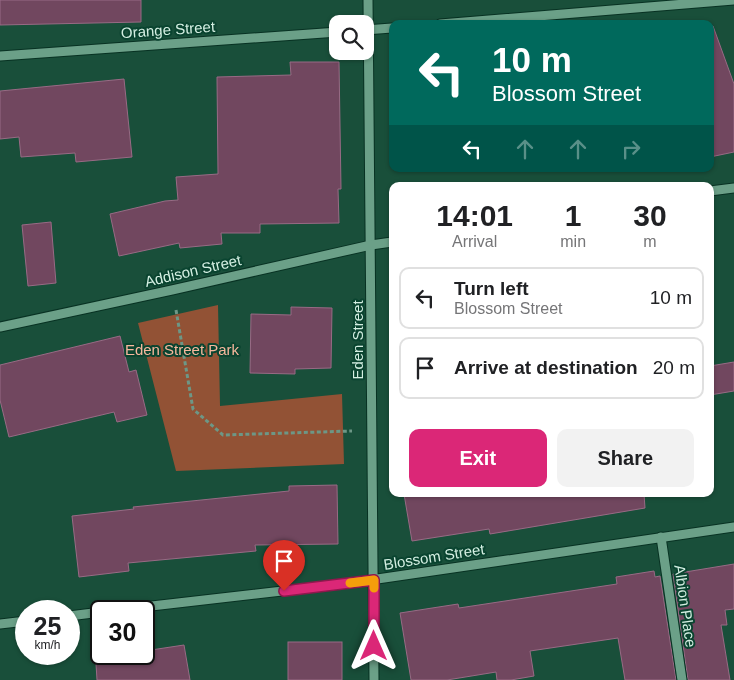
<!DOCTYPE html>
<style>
body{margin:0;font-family:Helvetica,sans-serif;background:#f2f2f2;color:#202124;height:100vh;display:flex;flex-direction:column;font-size:19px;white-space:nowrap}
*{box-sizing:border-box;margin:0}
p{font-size:16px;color:#757577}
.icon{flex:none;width:28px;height:28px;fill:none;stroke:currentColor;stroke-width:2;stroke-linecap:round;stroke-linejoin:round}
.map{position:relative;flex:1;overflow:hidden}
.side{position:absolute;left:389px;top:182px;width:325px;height:315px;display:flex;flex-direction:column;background:#fff;border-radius:10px;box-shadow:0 1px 4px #0004}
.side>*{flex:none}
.banner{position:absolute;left:389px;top:20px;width:325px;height:152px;border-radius:10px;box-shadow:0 1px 4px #0004;background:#00695c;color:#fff;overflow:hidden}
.controls{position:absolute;left:329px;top:15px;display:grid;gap:10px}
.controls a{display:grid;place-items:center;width:45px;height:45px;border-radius:10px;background:#fff;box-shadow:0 1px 4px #0004;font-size:25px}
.speed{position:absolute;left:15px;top:600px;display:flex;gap:10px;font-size:25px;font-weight:700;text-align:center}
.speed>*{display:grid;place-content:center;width:65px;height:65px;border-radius:50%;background:#fff;box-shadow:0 1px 4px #0004;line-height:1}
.speed small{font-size:12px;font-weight:400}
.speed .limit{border:2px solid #111;border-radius:8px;background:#fff;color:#111}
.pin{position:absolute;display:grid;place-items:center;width:42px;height:42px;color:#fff;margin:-51px -21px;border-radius:50% 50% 50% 0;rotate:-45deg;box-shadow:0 0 5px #0007}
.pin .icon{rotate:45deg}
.me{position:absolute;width:55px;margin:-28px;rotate:0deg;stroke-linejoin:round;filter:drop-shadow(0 0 4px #0008)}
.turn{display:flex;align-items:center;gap:18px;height:105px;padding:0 20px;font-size:22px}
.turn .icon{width:65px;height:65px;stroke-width:2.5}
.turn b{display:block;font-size:35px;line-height:42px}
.lanes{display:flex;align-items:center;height:48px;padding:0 20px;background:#0003;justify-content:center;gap:25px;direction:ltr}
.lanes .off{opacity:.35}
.eta{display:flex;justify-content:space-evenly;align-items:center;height:85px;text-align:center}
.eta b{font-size:30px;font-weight:800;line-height:35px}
.primary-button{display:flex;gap:10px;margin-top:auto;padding:10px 20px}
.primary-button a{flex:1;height:58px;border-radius:10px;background:#db2777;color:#fff;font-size:20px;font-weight:800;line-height:58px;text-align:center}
.primary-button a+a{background:#f2f2f2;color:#202124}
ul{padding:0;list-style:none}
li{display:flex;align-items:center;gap:15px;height:62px;margin:0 10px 8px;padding:0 10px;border:2px solid #e0e0e0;border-radius:10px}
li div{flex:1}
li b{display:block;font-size:19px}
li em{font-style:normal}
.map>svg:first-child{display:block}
.green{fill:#925235}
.building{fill:#71475f;stroke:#986b85}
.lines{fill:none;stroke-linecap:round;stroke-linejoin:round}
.minor-casing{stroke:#083223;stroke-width:11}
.path{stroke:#6d9786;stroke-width:3;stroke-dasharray:4 2.5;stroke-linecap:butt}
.minor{stroke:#6ba088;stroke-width:9}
.route-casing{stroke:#8e194d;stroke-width:12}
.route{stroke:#db2777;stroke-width:9}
.slow{stroke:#f59e0b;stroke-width:9}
.labels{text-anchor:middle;stroke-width:4;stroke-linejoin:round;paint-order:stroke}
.street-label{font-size:15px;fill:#d4efe2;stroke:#0a4430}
.park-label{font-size:15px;fill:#f7b89d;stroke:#0a4430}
</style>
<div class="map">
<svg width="734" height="680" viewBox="0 0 734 680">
<rect width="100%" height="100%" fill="#194f3a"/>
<path class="green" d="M218 305 220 406 342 394 344 464 176 471 138 323Z"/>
<g class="building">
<path d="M0 0H141V22L0 25Z"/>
<path d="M713 26 734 84V152L710 157V27Z"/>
<path d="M290 62H339L341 189H338L339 223 260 224V233H221L222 244 180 248 179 243 119 256 110 214 165 201 178 200 176 177 218 174 217 77 291 75Z"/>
<path d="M124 79 132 157 76 162 75 153 21 157 19 137 0 139V91Z"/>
<path d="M51 222 56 283 28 286 22 225Z"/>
<path d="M291 307 332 308 331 368 295 369V374L250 373 251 314 291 315Z"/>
<path d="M120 336 129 372 136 370 147 415 117 422 114 412 9 437 0 400V365Z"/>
<path d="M734 362V391L710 395V366Z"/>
<path d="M337 485 338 544 255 545 256 551 128 563 129 571 79 577 72 516 134 509 133 507 289 491V486Z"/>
<path d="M404 494H644L645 508 490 534 489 529 412 541Z"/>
<path d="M734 564V609L725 610 727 625H721L730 680H688L673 574Z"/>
<path d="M654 571 655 577 660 576 676 680H625L618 638 530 651 534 676 511 680H497L496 672 447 680H411L400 613 458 604 459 608 617 584 616 577Z"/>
<rect x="288" y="642" width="54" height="38"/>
<path d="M184 645 190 680H97L96 664 152 657 151 650Z"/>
</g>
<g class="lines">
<defs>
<g id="minor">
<path d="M368 0 374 680"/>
<path d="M440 24 734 0"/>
<path d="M365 30 392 28"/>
<path d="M0 56 338 32"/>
<path d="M710 191 734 188"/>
<path d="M0 327 172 290 371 245 392 242"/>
<path d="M661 537 682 680"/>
<path d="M108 611 343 584 734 527"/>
<path d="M69 616 101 612"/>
<path d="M0 624 26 621"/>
</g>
</defs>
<use href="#minor" class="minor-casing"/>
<path class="path" d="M176 310 193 409 223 435 352 431"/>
<use href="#minor" class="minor"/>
</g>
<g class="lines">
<defs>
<path id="route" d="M284 591 374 580V646"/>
</defs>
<use href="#route" class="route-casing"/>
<use href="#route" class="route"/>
<path class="slow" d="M350 583 374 580V588"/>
</g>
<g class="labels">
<g class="street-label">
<text transform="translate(168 30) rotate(-4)" y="5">Orange Street</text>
<text transform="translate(193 271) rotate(-13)" y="5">Addison Street</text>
<text transform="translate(358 340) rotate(-90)" y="5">Eden Street</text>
<text transform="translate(434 557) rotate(-9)" y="5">Blossom Street</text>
<text transform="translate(685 606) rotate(82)" y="5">Albion Place</text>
</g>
<g class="park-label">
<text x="182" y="355">Eden Street Park</text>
</g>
</g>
</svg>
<div class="controls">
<a><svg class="icon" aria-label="search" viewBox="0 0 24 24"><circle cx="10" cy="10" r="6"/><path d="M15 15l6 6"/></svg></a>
</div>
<div class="speed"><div>25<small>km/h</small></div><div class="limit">30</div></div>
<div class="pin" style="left:284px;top:591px;background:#d93025"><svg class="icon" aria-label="arrive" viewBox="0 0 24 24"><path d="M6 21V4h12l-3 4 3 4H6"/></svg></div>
<svg class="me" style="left:374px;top:646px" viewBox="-20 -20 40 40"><path d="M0-17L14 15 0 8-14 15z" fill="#db2777" stroke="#fff" stroke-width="4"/></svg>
<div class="banner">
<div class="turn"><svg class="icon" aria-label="left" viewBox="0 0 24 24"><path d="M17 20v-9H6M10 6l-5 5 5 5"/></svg><div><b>10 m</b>Blossom Street</div></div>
<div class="lanes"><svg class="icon" aria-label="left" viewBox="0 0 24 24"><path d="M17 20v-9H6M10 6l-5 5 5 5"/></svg><svg class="icon off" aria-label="ahead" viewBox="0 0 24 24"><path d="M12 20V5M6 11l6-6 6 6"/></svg><svg class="icon off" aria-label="ahead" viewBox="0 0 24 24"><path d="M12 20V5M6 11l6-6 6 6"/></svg><svg class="icon off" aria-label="right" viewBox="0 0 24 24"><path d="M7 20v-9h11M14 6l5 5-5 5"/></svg></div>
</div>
<section class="side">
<div class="eta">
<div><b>14:01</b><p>Arrival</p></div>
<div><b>1</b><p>min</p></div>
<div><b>30</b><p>m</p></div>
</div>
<ul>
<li><svg class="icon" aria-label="left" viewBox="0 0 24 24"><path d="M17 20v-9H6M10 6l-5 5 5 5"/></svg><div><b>Turn left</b><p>Blossom Street</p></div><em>10 m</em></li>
<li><svg class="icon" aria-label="arrive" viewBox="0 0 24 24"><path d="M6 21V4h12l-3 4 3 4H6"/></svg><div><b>Arrive at destination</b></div><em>20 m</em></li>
</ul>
<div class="primary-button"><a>Exit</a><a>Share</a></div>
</section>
</div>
